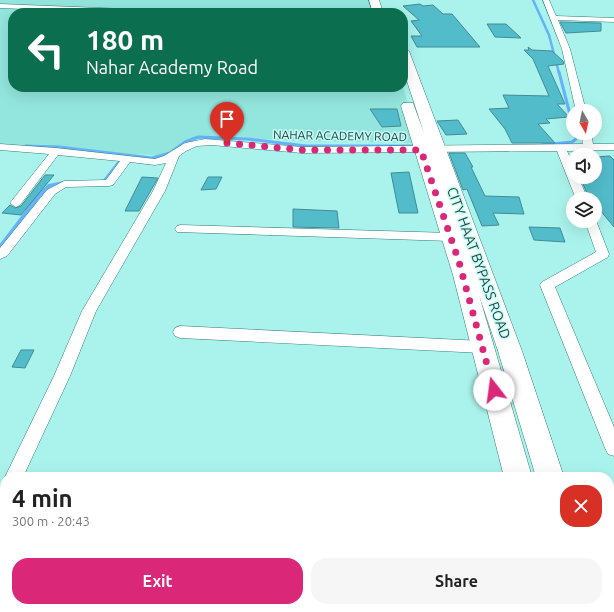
<!DOCTYPE html>
<meta charset="utf-8">
<style>
body{margin:0;font-family:Ubuntu,sans-serif;background:#f6f6f6;color:#222;height:100vh;display:flex;flex-direction:column;font-size:15px;white-space:nowrap}
*{box-sizing:border-box;margin:0}
p{font-size:13px;color:#767676}
.icon{flex:none;width:22px;height:22px;fill:none;stroke:currentColor;stroke-width:2;stroke-linecap:round;stroke-linejoin:round}
.map{position:relative;flex:1;overflow:hidden}
.panel{position:absolute;left:0px;top:472px;width:614px;height:140px;display:flex;flex-direction:column;background:#fff;border-radius:16px 16px 0 0;box-shadow:0 4px 16px #0002}
.panel>*{flex:none}
.banner{position:absolute;left:8px;top:8px;width:400px;height:84px;border-radius:16px;box-shadow:0 4px 16px #0002;background:#0b6e4f;color:#fff;overflow:hidden}
.needle{width:26px;rotate:171deg}
.buttons{position:absolute;left:566px;top:104px;display:grid;gap:8px}
.buttons a{display:grid;place-items:center;width:36px;height:36px;border-radius:50%;background:#fff;box-shadow:0 4px 16px #0002;font-size:20px}
.pin{position:absolute;display:grid;place-items:center;width:34px;height:34px;color:#fff;margin:-41px -17px;border-radius:50% 50% 50% 0;rotate:-45deg;box-shadow:0 0 4px #0007}
.pin .icon{rotate:45deg}
.me{position:absolute;width:44px;margin:-22px;rotate:345deg;stroke-linejoin:round;filter:drop-shadow(0 0 3px #0008)}
.turn{display:flex;align-items:center;gap:14px;height:84px;padding:0 12px;font-size:18px}
.turn .icon{width:52px;height:52px;stroke-width:2.5}
.turn b{display:block;font-size:28px;line-height:34px}
.round{display:grid;place-items:center;flex:none;width:42px;height:42px;border-radius:16px;background:#f6f6f6}
.summary{display:flex;align-items:center;justify-content:space-between;height:68px;padding:0 12px}
h1{font-size:24px;font-weight:700;line-height:30px}
.primary-button{display:flex;gap:8px;margin-top:auto;padding:8px 12px}
.primary-button a{flex:1;height:46px;border-radius:16px;background:#db2777;color:#fff;font-size:16px;font-weight:700;line-height:46px;text-align:center}
.primary-button a+a{background:#f6f6f6;color:#222}
.map>svg:first-child{display:block}
.built{fill:#93e6de}
.lines{fill:none;stroke-linecap:round;stroke-linejoin:round}
.stream-far2{stroke:#63b2fa;stroke-width:2.5}
.stream-far1{stroke:#63b2fa;stroke-width:3}
.stream{stroke:#63b2fa;stroke-width:4}
.building{fill:#53bccb;stroke:#438a95}
.minor-casing{stroke:#337c76;stroke-width:1}
.primary-casing{stroke:#337c76;stroke-width:1}
.minor{fill:#fff;fill-rule:evenodd}
.primary{fill:#fff;fill-rule:evenodd}
.route{stroke:#db2777;stroke-width:7;stroke-dasharray:0 12.6}
.labels{text-anchor:middle;stroke-width:3;stroke-linejoin:round;paint-order:stroke}
.far-street-label{font-size:12px;fill:#1e3d3a;stroke:#c4fef7}
.street-label{font-size:14px;fill:#1e3d3a;stroke:#c4fef7}
</style>
<div class="map">
<svg width="614" height="612" viewBox="0 0 614 612">
<rect width="100%" height="100%" fill="#aaf3ec"/>
<path class="built" d="M0 0H374L379 13H13V87H403L420 143 295 141 204 136 168 156 0 146Z"/>
<g class="lines">
<path class="stream-far2" d="M533 0 549 35 559 73"/>
<g class="stream-far1">
<path d="M559 72 573 126"/>
<path d="M541 145 572 142 576 139 575 133"/>
<path d="M26 146 59 147 152 158 170 153 185 142 198 137 247 139 306 146H420"/>
<path d="M117 165 123 157"/>
</g>
<g class="stream">
<path d="M101 182H104L118 164"/>
<path d="M0 247 39 196 49 186 64 183"/>
</g>
</g>
<g class="building">
<path d="M420 4 423 6 433 5 443 14H452L480 47H417L411 36H422L411 21 419 20 403 6Z"/>
<path d="M560 22 601 23V31L566 33Z"/>
<path d="M487 24H506L521 38 495 37Z"/>
<path d="M528 47 532 50 552 51 563 61 564 64 548 66 565 104H557L569 117 546 119 550 123 538 124 555 143H512L505 129 489 109 509 108 503 95 549 96 533 59 524 50H529Z"/>
<path d="M370 109H397L401 126 382 127Z"/>
<path d="M458 120 467 134 446 135 437 121Z"/>
<path d="M449 153H465L473 167H471L485 196 519 197 524 214 493 213 499 225 482 226 467 189 463 190Z"/>
<path d="M610 156 614 160V227L595 204V199L587 193 582 182 596 180 595 157Z"/>
<path d="M409 172 418 213H399L391 173Z"/>
<path d="M45 175H54L21 215 2 213 10 205 15 208 21 206Z"/>
<path d="M142 177 158 178 139 211H125Z"/>
<path d="M208 177H222L216 189 201 190Z"/>
<path d="M293 209 337 211 339 228 293 227Z"/>
<path d="M529 227 560 228 565 242 534 240Z"/>
<path d="M21 350H34L25 368 12 367Z"/>
</g>
<g class="lines">
<defs>
<g id="minor">
<path d="M543 0H549L556 16 614 18V22L558 20 570 49 586 111H576L562 49Z"/>
<path d="M0 4 175 11 178 13H123L0 8Z"/>
<path d="M581 133H591L593 144H614V150L567 151 573 164V177H578L588 199H576L557 151 302 153 212 145 197 146 186 151 179 156 165 191 96 311 70 376 23 477H5L54 376 82 311 153 191 166 163 155 165 130 162 113 185 109 186 66 187 55 194 7 256 0 259V248L47 190 64 181 106 180 120 161 58 155 20 205 16 207 10 203 49 154 0 150V144L56 148 155 159 164 156 185 143 205 139 302 147 583 144Z"/>
<path d="M595 218 609 254 608 257 555 287 614 427V456L608 454 605 448 540 285 542 282 596 252 585 221H595Z"/>
<path d="M181 225 451 233 455 234 457 237 455 240 451 241 177 232 175 229 177 226Z"/>
<path d="M180 326 482 341 487 343 489 347 487 351 482 353 180 338 175 336 173 332 175 328Z"/>
<path d="M5 485V512L0 514V487Z"/>
<path d="M0 587H5V607H9L0 609Z"/>
<path d="M69 607H134L136 612H71Z"/>
</g>
<g id="primary">
<path d="M369 0H379L383 13H373Z"/>
<path d="M403 47 409 51 522 351 564 477H536L498 351 479 295 532 477H504L453 275 401 106 403 103H413L424 133 403 69Z"/>
<path d="M537 607H571L572 612H538Z"/>
<path d="M574 607H608L610 612H576Z"/>
</g>
</defs>
<use href="#minor" class="minor-casing"/>
<use href="#primary" class="primary-casing"/>
<use href="#minor" class="minor"/>
<use href="#primary" class="primary"/>
</g>
<g class="lines">
<path class="route" d="M227 143 302 150H421L459 262 494 390"/>
</g>
<g class="labels">
<g class="far-street-label">
<text transform="translate(340 136) rotate(1)" y="4">NAHAR ACADEMY ROAD</text>
</g>
<g class="street-label">
<text transform="translate(479 263) rotate(70)" y="5">CITY HAAT BYPASS ROAD</text>
</g>
</g>
</svg>
<div class="buttons">
<a><svg class="needle" viewBox="-14 -14 28 28"><path d="M0-13l5 13h-10z" fill="#e53935"/><path d="M0 13l5-13h-10z" fill="#767676"/></svg></a>
<a><svg class="icon" aria-label="sound" viewBox="0 0 24 24"><path d="M4 9h4l5-4v14l-5-4H4zM17 9q2 3 0 6"/></svg></a>
<a><svg class="icon" aria-label="layers" viewBox="0 0 24 24"><path d="M12 4l9 5-9 5-9-5zM3 14l9 5 9-5"/></svg></a>
</div>
<div class="pin" style="left:227px;top:143px;background:#d93025"><svg class="icon" aria-label="arrive" viewBox="0 0 24 24"><path d="M6 21V4h12l-3 4 3 4H6"/></svg></div>
<svg class="me" style="left:494px;top:390px" viewBox="-20 -20 40 40"><circle r="19" fill="#fff"/><path d="M0-13L10 11 0 6-10 11z" fill="#db2777"/></svg>
<div class="banner">
<div class="turn"><svg class="icon" aria-label="left" viewBox="0 0 24 24"><path d="M17 20v-9H6M10 6l-5 5 5 5"/></svg><div><b>180 m</b>Nahar Academy Road</div></div>
</div>
<section class="panel">
<div class="summary"><div><h1>4 min</h1><p>300 m · 20:43</p></div><a class="round" style="background:#d93025;color:#fff"><svg class="icon" aria-label="close" viewBox="0 0 24 24"><path d="M6 6l12 12M18 6L6 18"/></svg></a></div>
<div class="primary-button"><a>Exit</a><a>Share</a></div>
</section>
</div>
